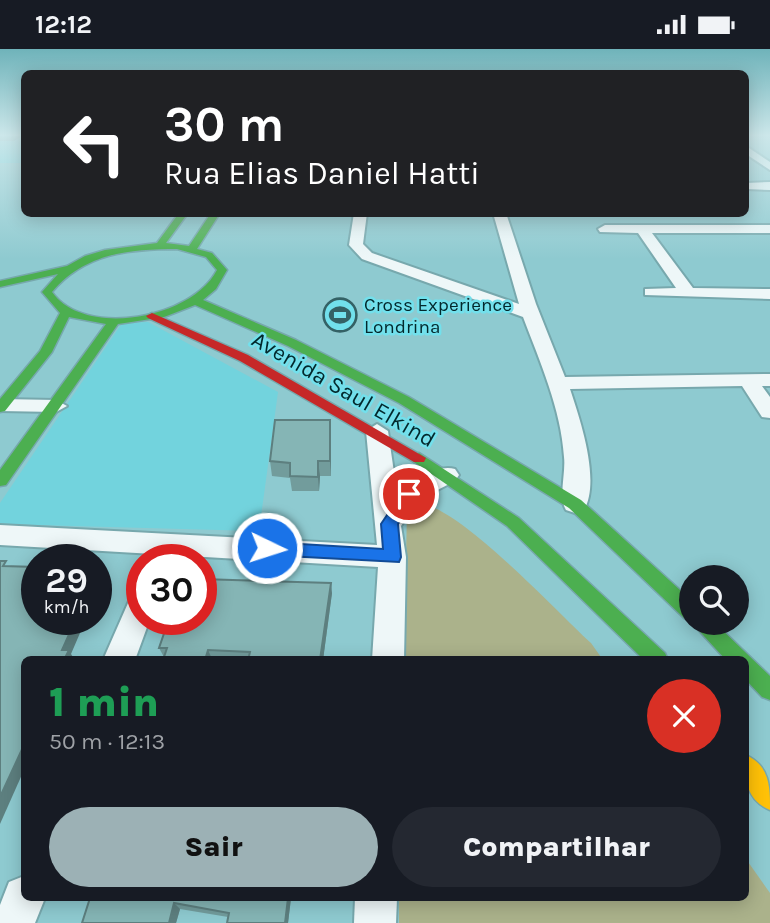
<!DOCTYPE html>
<html lang="pt">
<meta charset="utf-8">
<style>
body{margin:0;font-family:Karla,sans-serif;background:#242831;color:#f1f3f6;height:100vh;display:flex;flex-direction:column;font-size:26px;white-space:nowrap}
*{box-sizing:border-box;margin:0}
p{font-size:23px;color:#9ea1a6}
.icon{flex:none;width:38px;height:38px;fill:none;stroke:currentColor;stroke-width:2;stroke-linecap:round;stroke-linejoin:round}
.map{position:relative;flex:1;overflow:hidden}
.panel{position:absolute;left:21px;top:607px;width:728px;height:245px;display:flex;flex-direction:column;background:#171b24;border-radius:10px;box-shadow:0 4px 18px #0003}
.panel>*{flex:none}
.banner{position:absolute;left:21px;top:21px;width:728px;height:147px;border-radius:10px;box-shadow:0 4px 18px #0003;background:#202124;color:#fff;overflow:hidden}
.fabs{position:absolute;left:679px;top:516px;display:grid;gap:14px}
.fabs a{display:grid;place-items:center;width:70px;height:70px;border-radius:50%;background:#171b24;box-shadow:0 4px 18px #0003;font-size:35px}
.speed{position:absolute;left:21px;top:495px;display:flex;gap:14px;font-size:35px;font-weight:700;text-align:center}
.speed>*{display:grid;place-content:center;width:91px;height:91px;border-radius:50%;background:#171b24;box-shadow:0 4px 18px #0003;line-height:1}
.speed small{font-size:18px;font-weight:400}
.speed .limit{border:10px solid #d22;background:#fff;color:#111}
.pin{position:absolute;display:grid;place-items:center;width:60px;height:60px;color:#fff;margin:-30px;border:4px solid #fff;border-radius:50%;box-shadow:0 2px 7px #0007}
.me{position:absolute;width:77px;margin:-38px;rotate:94deg;stroke-linejoin:round;filter:drop-shadow(0 0 5px #0008)}
.turn{display:flex;align-items:center;gap:24px;height:147px;padding:0 28px;font-size:32px}
.turn .icon{width:91px;height:91px;stroke-width:2.5}
.turn b{display:block;font-size:49px;line-height:60px}
.round{display:grid;place-items:center;flex:none;width:74px;height:74px;border-radius:37px;background:#242831}
.headline{display:flex;align-items:center;justify-content:space-between;height:119px;padding:0 28px}
h1{font-size:42px;font-weight:800;line-height:52px;color:#1e9e55}
.cta{display:flex;gap:14px;margin-top:auto;padding:14px 28px}
.cta a{flex:1;height:80px;border-radius:42px;background:#9cb1b5;color:#111;font-size:28px;font-weight:800;line-height:80px;text-align:center}
.cta a+a{background:#242831;color:#f1f3f6}
.status{display:flex;justify-content:space-between;align-items:center;height:49px;padding:0 35px;background:#171b24;direction:ltr}
.status svg{height:19px;fill:currentColor}
.map>svg:first-child{display:block}
.built{fill:#72d3dd}
.green{fill:#abb28b}
.lines{fill:none;stroke-linecap:round;stroke-linejoin:round}
.street-casing{stroke:#77a8ad;stroke-width:4}
.fast-casing{stroke:#77a8ad;stroke-width:3}
.slow-casing{stroke:#77a8ad;stroke-width:3}
.jam-casing{stroke:#77a8ad;stroke-width:3}
.street{fill:#eef7f8;fill-rule:evenodd}
.fast{fill:#4caf50;fill-rule:evenodd}
.slow{fill:#ffc107;fill-rule:evenodd}
.jam{fill:#c62828;fill-rule:evenodd}
.wall{fill:#729c9c}
.shaded-wall{fill:#5d7f7f}
.building{fill:#85b5b5;stroke:#5d7f7f;stroke-width:2}
.route{fill:#1a73e8;stroke:#114b97;stroke-width:2}
.labels{text-anchor:middle;stroke-width:5;stroke-linejoin:round;paint-order:stroke}
.far-poi-label{font-size:19px;fill:#03282c;stroke:#72e0ec;text-anchor:start}
.street-label{font-size:23px;fill:#03282c;stroke:#72e0ec}
</style>
<div class="status"><b>12:12</b><svg viewBox="0 0 49 12"><path d="M0 12V9h3v3zM5 12V6h3v6zM10 12V3h3v9zM15 12V0h3v12zM26 1h20v11H26zM47 4h2v5h-2z"/></svg></div>
<div class="map">
<svg width="770" height="874" viewBox="0 0 770 874">
<rect width="100%" height="100%" fill="#8ecad0"/>
<g class="built">
<rect x="0" y="87" width="24" height="27"/>
<path d="M148 273 278 343 259 482 0 475V454L122 274Z"/>
</g>
<g class="green">
<path d="M425 455C470 469 553 559 591 594L603 611H404L407 460Z"/>
<path d="M746 810 770 844V874H399V849H746Z"/>
</g>
<g class="lines">
<defs>
<g id="street">
<path d="M746 97 770 113V121L746 105Z"/>
<path d="M770 133V141L746 140V134Z"/>
<path d="M354 164H367L363 195 372 204 519 255 493 164H506L536 255 565 328 770 325V337H762L770 348V369L762 368 742 337 570 340C580 370 601 432 584 461L575 464 566 461C558 448 566 424 564 408 561 360 540 313 523 268L362 210 349 196Z"/>
<path d="M605 176H770V184H652L693 239 770 240V250L645 246V240L676 239 638 184 600 183 598 180Z"/>
<path d="M0 350 56 351 67 357 56 363 0 362Z"/>
<path d="M377 375 388 382 397 444 400 439C417 431 437 415 455 420L459 426 455 432 418 451 401 477 406 508 404 611H372L378 518 0 496V476L377 496 366 382Z"/>
<path d="M142 542V570H150L135 611H103L132 545Z"/>
<path d="M24 827V849H45L35 874H0V856L9 833Z"/>
<path d="M355 849H397L396 874H354Z"/>
</g>
<g id="fast">
<path d="M179 164H188L166 194 189 197 211 164H220L197 200 212 204 227 221 216 240 203 251 296 291 409 348 581 451 691 551V571L684 569 569 459 399 354 288 297 195 256 164 268 118 275 6 436 0 437V421L106 275 69 268 52 303 5 362 0 363V350L40 302 60 264 42 243 58 225 0 238V232L67 217 85 207 105 201 157 194ZM177 200 206 208 217 221C193 269 85 290 52 243 85 204 129 200 177 200Z"/>
<path d="M419 404 519 469 665 604 668 611H644L507 477 414 413 412 409Z"/>
<path d="M692 574H715L770 627V651L762 648 746 631V611H726Z"/>
</g>
<path id="slow" d="M746 706C770 717 770 738 770 761 746 751 744 729 746 706Z"/>
<path id="jam" d="M152 264 248 306 426 409 424 413H414L240 312 148 269 146 267Z"/>
</defs>
<use href="#street" class="street-casing"/>
<use href="#fast" class="fast-casing"/>
<use href="#slow" class="slow-casing"/>
<use href="#jam" class="jam-casing"/>
<use href="#street" class="street"/>
<use href="#fast" class="fast"/>
<use href="#slow" class="slow"/>
<use href="#jam" class="jam"/>
</g>
<g class="wall">
<path d="M0 87H21L14 92H0Z"/>
<path d="M331 385V427H320L319 442H292L290 429 272 427 270 412Z"/>
<path d="M332 544 323 611H163L164 608 159 599Z"/>
<path d="M90 849H291L288 874H227L228 868 180 860 176 874H82Z"/>
</g>
<g class="shaded-wall">
<path d="M12 87H21L14 92Z"/>
<path d="M330 371 331 385V427L330 412Z"/>
<path d="M318 412 320 427 319 442 318 428Z"/>
<path d="M101 515 106 525 96 547V526Z"/>
<path d="M331 534 332 544 323 611H320Z"/>
<path d="M76 570H86L71 605 75 611H64L62 601Z"/>
<path d="M208 601 212 610V611H205Z"/>
<path d="M24 696V721L0 775V748Z"/>
<path d="M288 849H291L288 874H285Z"/>
<path d="M174 854 180 860 176 874H169Z"/>
</g>
<g class="building">
<path d="M275 371H330V412H318V428L290 427V414L270 412Z"/>
<path d="M0 512H6L3 517 37 518V570H76L62 601H69L64 611H24V696L0 748Z"/>
<path d="M96 515H101L96 526Z"/>
<path d="M201 530 331 534 320 611H248L250 603 208 601 205 611H163L167 599H159L169 570H201Z"/>
<path d="M90 849H288L285 874H227L229 864 174 854 169 874H82Z"/>
</g>
<linearGradient id="sky" x2="0" y2="1"><stop stop-color="#6fb3ba"/><stop offset="0.41" stop-color="#cce7ea"/><stop offset="1" stop-color="#cce7ea" stop-opacity="0"/></linearGradient>
<rect width="770" height="210" fill="url(#sky)"/>
<path class="route" d="M409 439 417 445 398 475 401 508 399 513 267 506 258 499 267 493 383 500 381 475 404 441Z"/>
<defs>
<symbol id="stadium-ring" viewBox="-11 -11 22 22"><circle r="9.5" fill="#72e0ec" stroke="#346165" stroke-width="1.5"/><path d="M0-5a6.5 5 0 1 0 0 10a6.5 5 0 1 0 0-10ZM-3.5-1.8h7v3.6h-7Z" fill="#346165"/></symbol>
</defs>
<g fill-rule="evenodd">
<use href="#stadium-ring" x="321" y="247" width="38" height="38"/>
</g>
<g class="labels">
<g class="far-poi-label">
<text x="364" y="262">Cross Experience<tspan x="364" dy="22">Londrina</tspan></text>
</g>
<g class="street-label">
<text transform="translate(344 340) rotate(30)" y="8">Avenida Saul Elkind</text>
</g>
</g>
</svg>
<div class="fabs">
<a><svg class="icon" aria-label="search" viewBox="0 0 24 24"><circle cx="10" cy="10" r="6"/><path d="M15 15l6 6"/></svg></a>
</div>
<div class="speed"><div>29<small>km/h</small></div><div class="limit">30</div></div>
<div class="pin" style="left:409px;top:445px;background:#d93025"><svg class="icon" aria-label="arrive" viewBox="0 0 24 24"><path d="M6 21V4h12l-3 4 3 4H6"/></svg></div>
<svg class="me" style="left:267px;top:499px" viewBox="-20 -20 40 40"><circle r="17" fill="#1a73e8" stroke="#fff" stroke-width="3"/><path d="M0-11L8 9 0 5-8 9z" fill="#fff"/></svg>
<div class="banner">
<div class="turn"><svg class="icon" aria-label="left" viewBox="0 0 24 24"><path d="M17 20v-9H6M10 6l-5 5 5 5"/></svg><div><b>30 m</b>Rua Elias Daniel Hatti</div></div>
</div>
<section class="panel">
<div class="headline"><div><h1>1 min</h1><p>50 m · 12:13</p></div><a class="round" style="background:#d93025;color:#fff"><svg class="icon" aria-label="close" viewBox="0 0 24 24"><path d="M6 6l12 12M18 6L6 18"/></svg></a></div>
<div class="cta"><a>Sair</a><a>Compartilhar</a></div>
</section>
</div>
